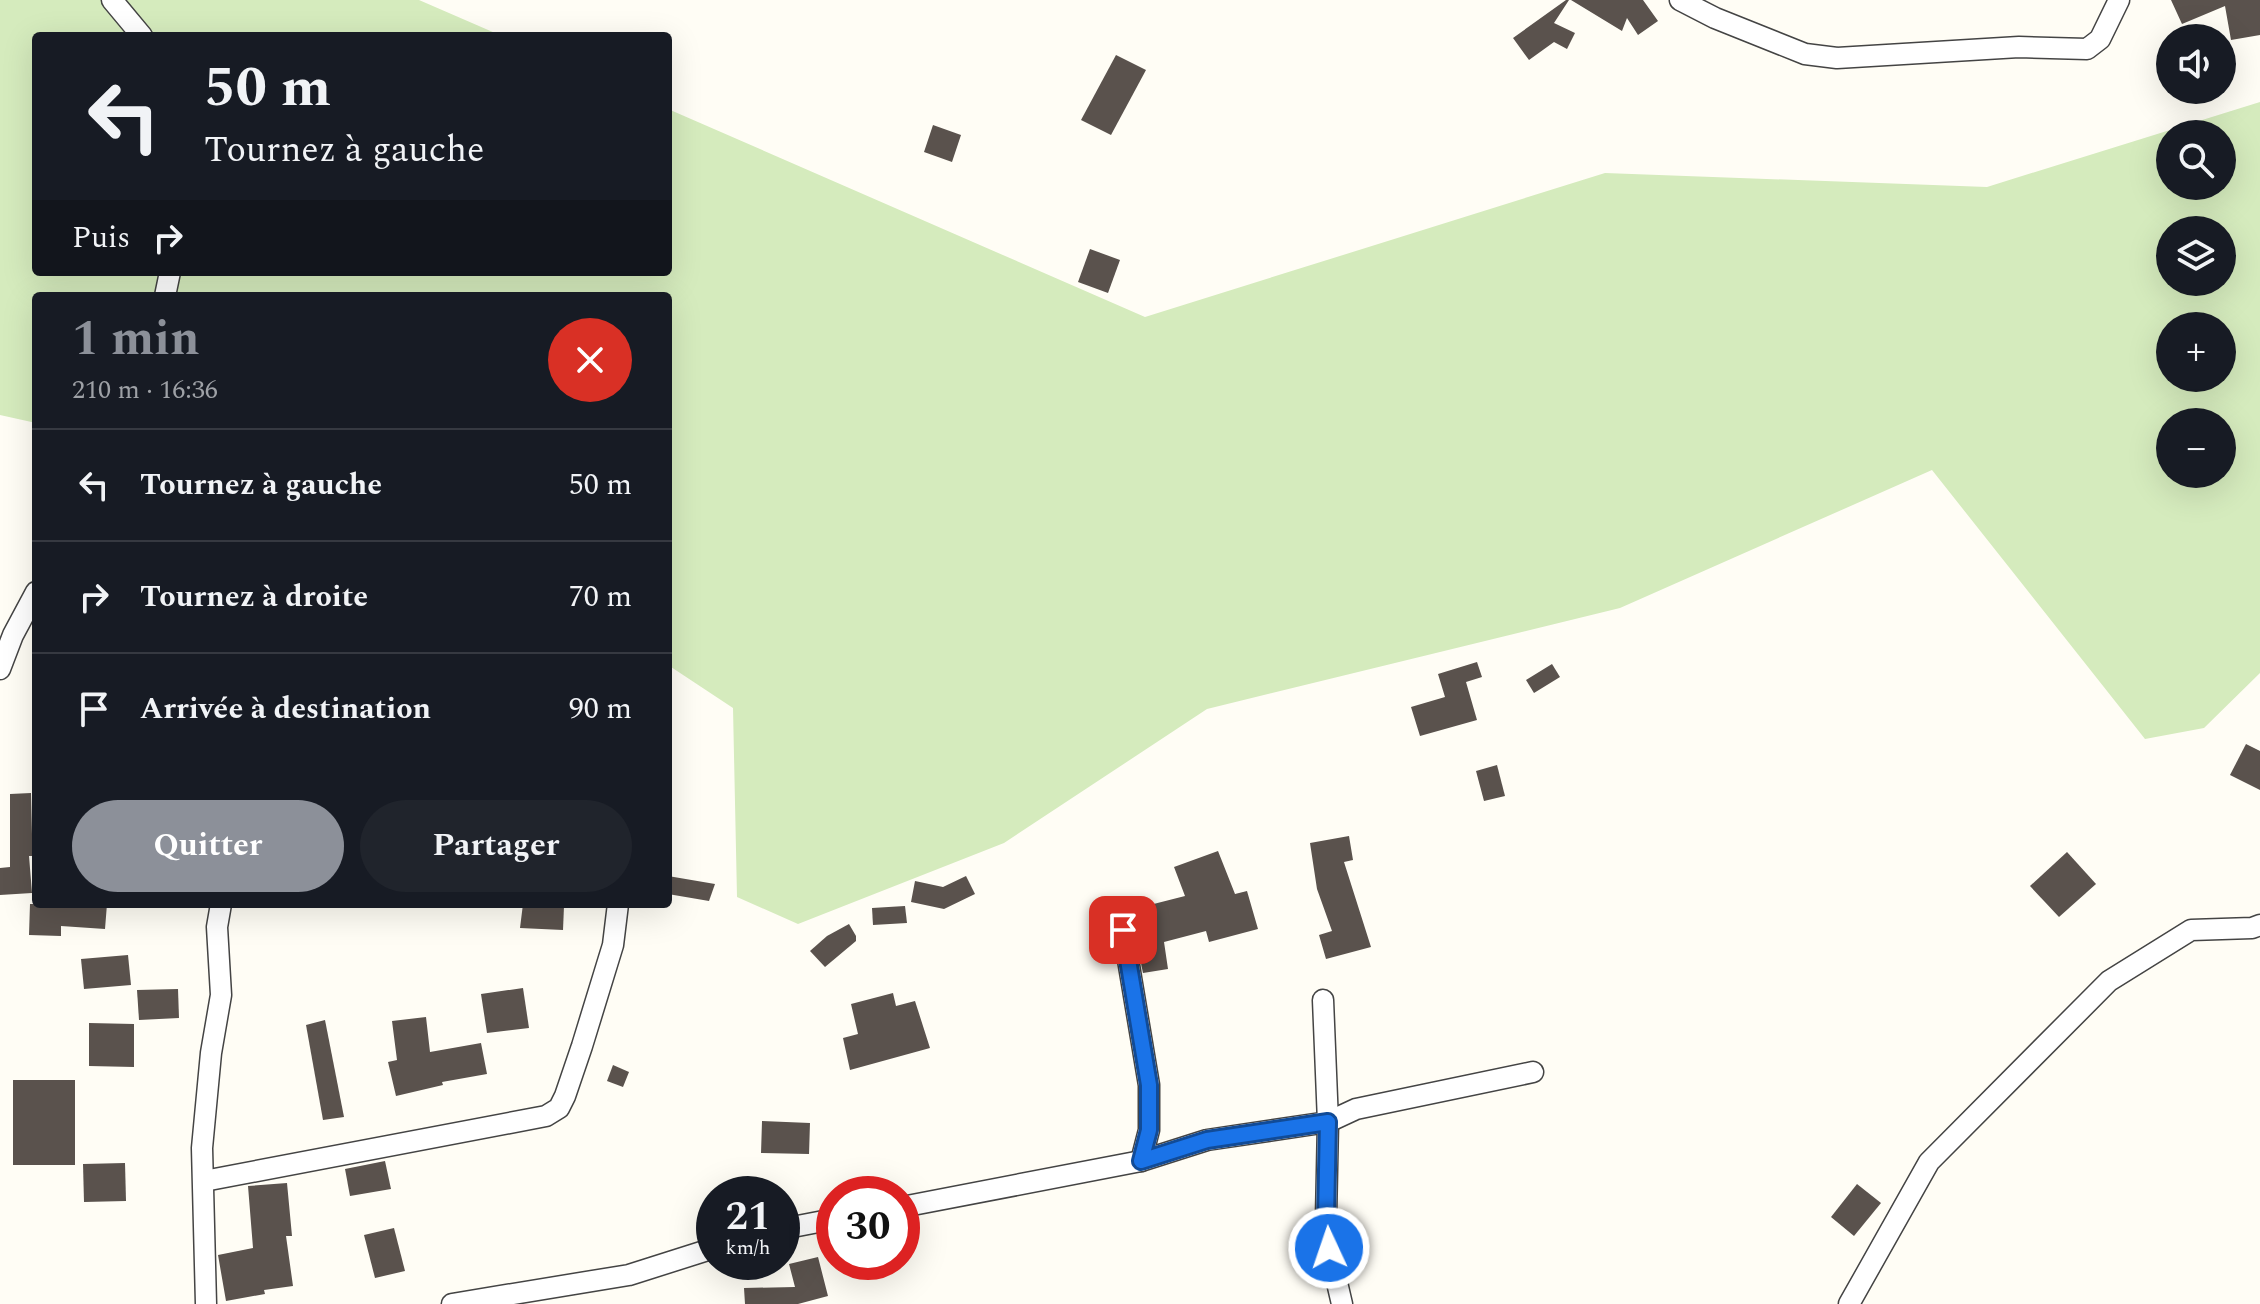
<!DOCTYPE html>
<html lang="fr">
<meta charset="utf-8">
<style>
body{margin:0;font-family:Spectral,serif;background:#20242c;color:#f1f3f6;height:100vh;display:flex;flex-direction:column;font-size:30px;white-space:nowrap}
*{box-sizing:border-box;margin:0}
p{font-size:26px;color:#9ea1a6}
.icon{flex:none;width:44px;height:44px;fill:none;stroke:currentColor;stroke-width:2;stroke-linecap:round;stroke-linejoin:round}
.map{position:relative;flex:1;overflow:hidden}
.sheet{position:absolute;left:32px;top:292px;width:640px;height:616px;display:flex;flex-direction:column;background:#171b24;border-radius:8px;box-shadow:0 8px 32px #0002}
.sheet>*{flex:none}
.banner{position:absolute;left:32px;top:32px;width:640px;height:244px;border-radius:8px;box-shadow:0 8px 32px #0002;background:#171b24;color:#f1f3f6;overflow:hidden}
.fabs{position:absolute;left:2156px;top:24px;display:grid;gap:16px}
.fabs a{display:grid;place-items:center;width:80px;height:80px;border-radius:50%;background:#171b24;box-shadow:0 8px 32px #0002;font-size:40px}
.speed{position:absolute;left:696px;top:1176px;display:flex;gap:16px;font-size:40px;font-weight:700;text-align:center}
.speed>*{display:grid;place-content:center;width:104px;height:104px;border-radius:50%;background:#171b24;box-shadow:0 8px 32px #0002;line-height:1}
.speed small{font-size:20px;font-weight:400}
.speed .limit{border:12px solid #d22;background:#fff;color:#111}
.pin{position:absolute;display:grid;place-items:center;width:68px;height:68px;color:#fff;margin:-34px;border-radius:16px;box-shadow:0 4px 12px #0006}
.me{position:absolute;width:88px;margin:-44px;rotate:357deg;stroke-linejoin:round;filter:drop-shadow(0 0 6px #0008)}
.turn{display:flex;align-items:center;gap:28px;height:168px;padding:0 40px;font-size:36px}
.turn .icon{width:104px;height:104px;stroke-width:2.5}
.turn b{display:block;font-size:56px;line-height:68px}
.then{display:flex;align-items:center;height:76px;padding:0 40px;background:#0003;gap:16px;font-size:30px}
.round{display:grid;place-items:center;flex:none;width:84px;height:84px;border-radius:42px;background:#20242c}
.headline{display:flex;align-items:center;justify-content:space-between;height:136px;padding:0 40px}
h1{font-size:48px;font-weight:700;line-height:60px;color:#8c9099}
.button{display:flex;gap:16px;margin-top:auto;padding:16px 40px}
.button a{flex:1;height:92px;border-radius:48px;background:#8c9099;color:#fff;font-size:32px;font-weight:700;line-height:92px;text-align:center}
.button a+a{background:#20242c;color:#f1f3f6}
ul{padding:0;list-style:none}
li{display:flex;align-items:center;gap:24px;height:112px;padding:0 40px;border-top:2px solid #363941}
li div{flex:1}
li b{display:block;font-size:30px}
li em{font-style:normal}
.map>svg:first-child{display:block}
.green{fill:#d5ebbd;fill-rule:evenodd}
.building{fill:#5a524d}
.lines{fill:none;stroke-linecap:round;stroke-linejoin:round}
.minor-casing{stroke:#444;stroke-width:23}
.minor{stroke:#fff;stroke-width:20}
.route-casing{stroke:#114b97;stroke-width:20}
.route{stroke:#1a73e8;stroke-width:14}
</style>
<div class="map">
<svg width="2260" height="1304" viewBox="0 0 2260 1304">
<rect width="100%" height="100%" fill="#fffdf5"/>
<path class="green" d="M0 0H419L502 36H36V272H668V109L1145 317 1605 173 1987 187 2260 102V673L2204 728 2145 739 1932 470 1620 608 1207 709 1004 843 798 924 737 897 733 708 668 665V296H36V423L0 415ZM2170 134H2222V186H2170ZM2170 230H2222V282H2170ZM2170 326H2222V378H2170ZM2170 422H2222V474H2170Z"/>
<g class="building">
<path d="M1566 0H1569L1554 23 1575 33 1567 49 1554 42 1529 60 1513 38Z"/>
<path d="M1571 0H1643L1658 21 1638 35 1627 18 1622 31Z"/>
<path d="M2171 0H2260V35L2231 40 2225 6 2182 24Z"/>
<path d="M1116 55 1146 70 1111 135 1081 120Z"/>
<path d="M933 125 961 135 952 162 924 152Z"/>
<path d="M1090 249 1120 260 1108 293 1078 282Z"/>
<path d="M1477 662 1482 677 1466 682 1477 720 1420 736 1411 707 1445 697 1438 674Z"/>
<path d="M1552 664 1560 677 1534 693 1526 680Z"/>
<path d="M2246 744 2260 751V790L2230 775Z"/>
<path d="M1497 765 1505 796 1484 801 1476 771Z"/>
<path d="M31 793 32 834H36V856H29L32 893 0 895V868L10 867V794Z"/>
<path d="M1349 836 1353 860 1344 862 1371 947 1326 959 1319 935 1332 931 1317 889 1310 843Z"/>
<path d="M1218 851 1235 894 1247 891 1258 929 1209 942 1206 931 1164 942 1168 969 1143 973 1130 910 1185 896 1174 867Z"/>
<path d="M2067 852 2096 884 2059 917 2030 886Z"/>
<path d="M668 876 715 884 709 901 668 894Z"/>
<path d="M966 876 975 894 944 909 911 902 915 881 943 887Z"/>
<path d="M30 904H107L105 929 61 926V936L29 935Z"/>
<path d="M523 904 564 906 563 930 520 928Z"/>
<path d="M905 906 907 923 873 925 872 908Z"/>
<path d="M849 924 856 936V941L825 967 810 951 827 936Z"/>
<path d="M128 955 131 985 84 989 81 959Z"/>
<path d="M523 988 529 1028 487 1033 481 994Z"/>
<path d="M178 989 179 1018 139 1020 137 990Z"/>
<path d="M893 993 896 1006 915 1001 930 1048 850 1070 843 1038 858 1034 851 1004Z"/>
<path d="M426 1017 430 1052 481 1043 487 1074 442 1082 443 1085 396 1096 388 1062 397 1060 392 1021Z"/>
<path d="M325 1020 344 1117 323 1120 306 1025Z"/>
<path d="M89 1023 134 1024V1067L89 1066Z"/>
<path d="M613 1065 629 1072 623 1087 607 1081Z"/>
<rect x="13" y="1080" width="62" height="85"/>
<path d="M762 1121 810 1123 809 1154 761 1153Z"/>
<path d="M385 1161 391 1189 350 1196 345 1169Z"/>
<path d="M125 1163 126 1201 84 1202 83 1164Z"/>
<path d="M287 1183 292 1236H286L293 1286 264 1290 265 1294 226 1301 218 1255 253 1248 248 1186Z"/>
<path d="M1857 1184 1881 1203 1854 1236 1831 1217Z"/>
<path d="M394 1228 405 1271 375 1278 364 1235Z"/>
<path d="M818 1257 828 1296 798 1304H745L744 1288 795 1287 789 1264Z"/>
</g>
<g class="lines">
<defs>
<g id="minor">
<path d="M112 0 142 36"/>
<path d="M1680 0 1715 18 1805 54 1837 58 2019 47 2087 49 2100 39 2119 0"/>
<path d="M165 296 170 272"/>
<path d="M0 669 13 635 36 592"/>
<path d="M1123 930 1149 1085V1130L1141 1161"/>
<path d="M1323 1000 1328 1122 1326 1218 1329 1248 1342 1304"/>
<path d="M204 1181 546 1116 559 1108 565 1096 582 1046 613 945 618 904"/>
<path d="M902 1207 1141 1161 1207 1140 1328 1122 1356 1109 1533 1072"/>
<path d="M782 1229 834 1219"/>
<path d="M206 1304 202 1148 211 1053 221 995 217 927 221 904"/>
<path d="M452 1304 629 1275 714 1248"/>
<path d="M1849 1304 1929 1162 2109 981 2191 930 2252 928 2260 925"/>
</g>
</defs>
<use href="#minor" class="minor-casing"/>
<use href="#minor" class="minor"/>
</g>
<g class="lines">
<defs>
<path id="route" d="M1123 930 1149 1085V1130L1141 1161 1207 1140 1328 1122 1326 1218 1329 1248"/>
</defs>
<use href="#route" class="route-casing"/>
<use href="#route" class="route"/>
</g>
</svg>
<div class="fabs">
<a><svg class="icon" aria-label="sound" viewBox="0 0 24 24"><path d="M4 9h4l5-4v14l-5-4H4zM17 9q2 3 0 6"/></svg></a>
<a><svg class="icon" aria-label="search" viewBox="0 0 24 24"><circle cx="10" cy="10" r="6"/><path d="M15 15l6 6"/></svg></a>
<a><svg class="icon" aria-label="layers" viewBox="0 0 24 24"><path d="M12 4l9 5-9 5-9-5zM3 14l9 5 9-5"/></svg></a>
<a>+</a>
<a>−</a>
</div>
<div class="speed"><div>21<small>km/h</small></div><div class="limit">30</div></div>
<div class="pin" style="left:1123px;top:930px;background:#d93025"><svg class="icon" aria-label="arrive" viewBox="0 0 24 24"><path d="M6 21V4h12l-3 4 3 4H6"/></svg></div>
<svg class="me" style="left:1329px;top:1248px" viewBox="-20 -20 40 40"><circle r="17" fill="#1a73e8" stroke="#fff" stroke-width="3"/><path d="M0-11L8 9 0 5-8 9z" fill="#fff"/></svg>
<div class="banner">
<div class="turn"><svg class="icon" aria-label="left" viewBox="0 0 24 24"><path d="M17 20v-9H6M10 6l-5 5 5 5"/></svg><div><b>50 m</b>Tournez à gauche</div></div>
<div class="then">Puis<svg class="icon" aria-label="right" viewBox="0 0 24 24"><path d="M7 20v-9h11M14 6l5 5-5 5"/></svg></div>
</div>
<section class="sheet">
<div class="headline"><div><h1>1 min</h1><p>210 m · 16:36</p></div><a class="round" style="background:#d93025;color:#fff"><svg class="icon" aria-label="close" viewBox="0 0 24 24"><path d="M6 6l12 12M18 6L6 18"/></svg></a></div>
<ul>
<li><svg class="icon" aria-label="left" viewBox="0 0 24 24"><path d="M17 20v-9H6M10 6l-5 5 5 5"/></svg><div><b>Tournez à gauche</b></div><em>50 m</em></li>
<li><svg class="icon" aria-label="right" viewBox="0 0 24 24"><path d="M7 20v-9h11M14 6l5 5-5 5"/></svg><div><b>Tournez à droite</b></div><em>70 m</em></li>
<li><svg class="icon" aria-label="arrive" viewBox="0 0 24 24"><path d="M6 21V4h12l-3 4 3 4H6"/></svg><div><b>Arrivée à destination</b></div><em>90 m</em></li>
</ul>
<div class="button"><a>Quitter</a><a>Partager</a></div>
</section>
</div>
